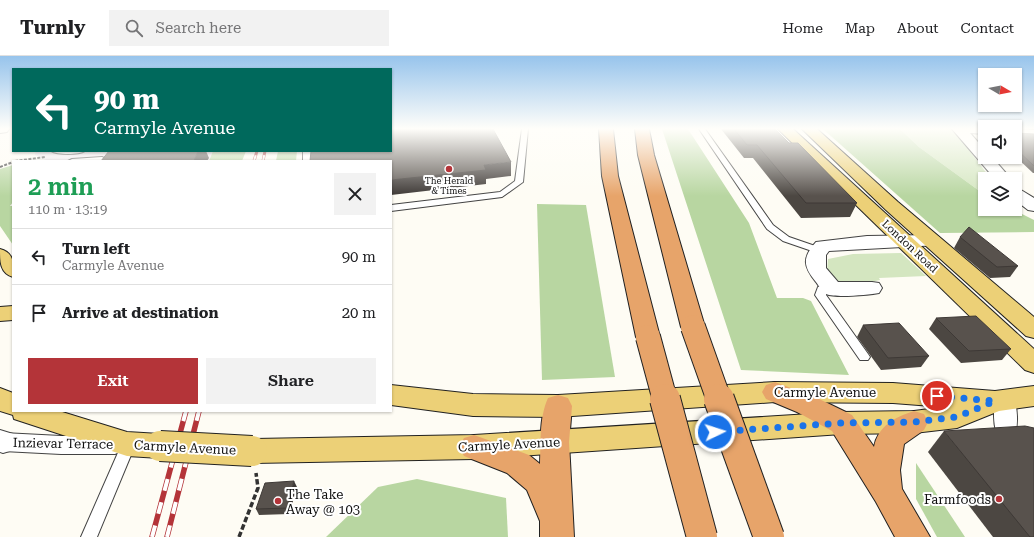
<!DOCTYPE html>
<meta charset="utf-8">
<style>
body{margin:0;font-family:"Roboto Serif",serif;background:#f2f2f2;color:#202124;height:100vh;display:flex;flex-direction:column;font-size:15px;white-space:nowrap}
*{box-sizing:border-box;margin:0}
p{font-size:13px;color:#757577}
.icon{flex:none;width:22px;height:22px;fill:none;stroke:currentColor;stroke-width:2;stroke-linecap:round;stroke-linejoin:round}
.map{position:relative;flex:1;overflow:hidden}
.details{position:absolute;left:12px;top:104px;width:380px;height:252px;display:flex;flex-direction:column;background:#fff;border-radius:0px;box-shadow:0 1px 3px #0004}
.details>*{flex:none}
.top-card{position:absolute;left:12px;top:12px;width:380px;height:84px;border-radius:0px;box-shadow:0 1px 3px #0004;background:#00695c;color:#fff;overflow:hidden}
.needle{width:26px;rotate:100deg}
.tools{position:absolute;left:978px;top:12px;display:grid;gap:8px}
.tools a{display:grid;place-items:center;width:44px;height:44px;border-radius:0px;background:#fff;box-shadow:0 1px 3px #0004;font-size:20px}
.pin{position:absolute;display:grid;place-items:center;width:34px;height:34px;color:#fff;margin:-17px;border:2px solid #fff;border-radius:50%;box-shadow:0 1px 4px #0007}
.me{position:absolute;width:44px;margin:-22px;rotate:86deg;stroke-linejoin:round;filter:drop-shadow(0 0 3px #0008)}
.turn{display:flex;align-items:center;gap:14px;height:84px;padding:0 16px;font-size:18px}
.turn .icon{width:52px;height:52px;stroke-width:2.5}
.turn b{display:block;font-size:28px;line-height:34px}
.round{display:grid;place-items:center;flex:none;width:42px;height:42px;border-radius:0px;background:#f2f2f2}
.head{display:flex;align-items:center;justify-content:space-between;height:68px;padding:0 16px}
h1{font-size:24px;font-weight:600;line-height:30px;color:#1e9e55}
.cta{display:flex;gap:8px;margin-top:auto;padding:8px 16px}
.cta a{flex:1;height:46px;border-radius:0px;background:#b43439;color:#fff;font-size:16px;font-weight:600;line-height:46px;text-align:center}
.cta a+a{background:#f2f2f2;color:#202124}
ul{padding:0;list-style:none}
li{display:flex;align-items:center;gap:12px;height:56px;padding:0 16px;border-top:1px solid #e0e0e0}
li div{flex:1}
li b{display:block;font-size:15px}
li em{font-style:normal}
header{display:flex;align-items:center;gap:24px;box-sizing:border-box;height:56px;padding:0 20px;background:#fff;border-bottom:1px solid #e0e0e0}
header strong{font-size:19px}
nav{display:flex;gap:22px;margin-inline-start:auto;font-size:14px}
.search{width:280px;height:36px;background:#f2f2f2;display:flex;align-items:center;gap:10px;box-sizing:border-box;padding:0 14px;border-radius:0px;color:#757577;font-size:15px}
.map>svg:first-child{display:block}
.industrial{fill:#ede6ed}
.green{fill:#d4e6c0}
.forest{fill:#b8d6a1}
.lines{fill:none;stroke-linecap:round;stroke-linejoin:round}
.service-casing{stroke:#434343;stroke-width:2}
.pedestrian-casing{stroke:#434343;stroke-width:2}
.minor-casing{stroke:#434343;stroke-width:2}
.primary-casing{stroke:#212121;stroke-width:2}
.motorway-casing{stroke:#212121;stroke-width:2}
.path-far1{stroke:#323232;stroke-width:2;stroke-dasharray:3 1.5;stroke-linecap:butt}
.path{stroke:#323232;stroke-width:3.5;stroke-dasharray:5.5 2.5;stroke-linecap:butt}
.service{fill:#fff;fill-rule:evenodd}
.pedestrian{fill:#fff;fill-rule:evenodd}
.minor{fill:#fff;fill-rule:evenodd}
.primary{fill:#ecd077;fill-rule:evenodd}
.motorway{fill:#e7a46a;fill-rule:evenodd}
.rail-far1-casing{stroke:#b43439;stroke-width:3}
.rail-casing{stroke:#b43439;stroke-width:5.5}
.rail-far1{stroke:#fff;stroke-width:2;stroke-dasharray:6;stroke-linecap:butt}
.rail{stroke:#fff;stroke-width:4;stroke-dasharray:12;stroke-linecap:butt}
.primary-bridge-casing{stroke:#212121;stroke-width:32;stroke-linecap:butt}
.motorway-bridge-far1-casing{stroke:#212121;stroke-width:26;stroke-linecap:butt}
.motorway-bridge-casing{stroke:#212121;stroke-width:32;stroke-linecap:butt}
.primary-bridge{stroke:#ecd077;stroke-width:30}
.motorway-bridge-far1{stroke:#e7a46a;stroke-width:24}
.motorway-bridge{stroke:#e7a46a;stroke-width:30}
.wall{fill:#4c4742}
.shaded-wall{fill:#3e3936}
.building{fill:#58524d;stroke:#3e3936}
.route{stroke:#1a73e8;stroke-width:7;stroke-dasharray:0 12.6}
.poi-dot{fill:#b43439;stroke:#fff;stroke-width:1.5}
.labels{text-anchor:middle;stroke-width:4;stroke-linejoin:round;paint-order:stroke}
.far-poi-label{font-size:9px;fill:#101010;stroke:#fff}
.street-label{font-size:11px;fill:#101010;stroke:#fff}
.near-street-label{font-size:13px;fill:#101010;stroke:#fff}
.near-poi-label{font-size:13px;fill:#101010;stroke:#fff;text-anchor:start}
</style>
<header>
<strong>Turnly</strong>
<div class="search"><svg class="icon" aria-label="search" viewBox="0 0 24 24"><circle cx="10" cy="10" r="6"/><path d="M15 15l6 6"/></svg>Search here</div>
<nav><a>Home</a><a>Map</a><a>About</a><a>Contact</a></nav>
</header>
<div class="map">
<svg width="1034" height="481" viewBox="0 0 1034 481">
<rect width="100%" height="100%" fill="#fefcf4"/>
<path class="industrial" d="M36 95H213L209 105H48L35 99Z"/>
<g class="green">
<path d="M900 73H953L991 123H985V139L919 91Z"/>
<path d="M901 197 926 220 879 222 880 224C859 228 842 234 827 215L828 203 853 198Z"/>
</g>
<g class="forest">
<path d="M662 73H688L749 167 777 242H803L811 245 849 319 741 314Z"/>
<path d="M823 73H900L919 91 985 139V153H1012L1034 164V176L940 177Z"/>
<path d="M213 95H246L242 105H209Z"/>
<path d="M278 95H297L296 105H276Z"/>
<path d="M13 109V146L10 150H13V189L0 170V113Z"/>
<path d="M537 148 586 149 615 321 542 324Z"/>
<path d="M916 407 965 481H937L916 443Z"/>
<path d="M417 423 506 442 508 481H326L378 431Z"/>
</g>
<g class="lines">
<defs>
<g id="service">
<path d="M522 73H528L523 126 502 141 391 155V149L500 136 515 125Z"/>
<path d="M699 73H705L773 169 789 181 821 192 823 194 821 196H815L783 185 767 173Z"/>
<path d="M51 95H85C79 99 57 99 51 95Z"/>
<rect x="303" y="95" width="8" height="10"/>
<path d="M102 101 106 103 104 105H68L72 103Z"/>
<path d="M822 230H832L837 233 836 235 826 236V239L868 298 870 301 868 304H860L815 239 818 231Z"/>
<path d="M127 382 132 384 134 388 131 399 97 481H81L117 399 122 384Z"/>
</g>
<g id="pedestrian">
<path d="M1005 336 1012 339C1018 349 1019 372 1013 383L1006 385 999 383C993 372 992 349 998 339Z"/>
<path d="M3 377 61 380H115L122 383 126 389 122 395 115 398H61L3 395 0 394V378Z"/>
</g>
<g id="minor">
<path d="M0 73H9L7 76 0 77Z"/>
<path d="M952 73H985V78L970 77 985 94V101H992L1011 123H995Z"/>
<path d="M1015 73 1034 74V82L1015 81Z"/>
<path d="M1015 132 1021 134 1034 142V155L1028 154 1015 144Z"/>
<path d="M932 179 939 181 941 185 939 189 829 195 826 199V212L838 226H872L879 227 882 232 879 237C868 239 836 242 826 238 822 236 819 230 816 226 803 210 802 202 816 186L867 180Z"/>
<path d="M0 374 13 378 17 386 13 394 3 397 0 396Z"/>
</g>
<g id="primary">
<path d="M778 73H793L1034 293V317L1025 314Z"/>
<path d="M802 73H817L898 146 1034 261V282L1026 280 886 154Z"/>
<path d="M0 193C15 197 13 208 13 221 0 217 0 206 0 193Z"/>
<path d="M13 250V264L0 265V251Z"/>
<path d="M775 326 893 327 995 335 1034 330V350L999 355 957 372 914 377 842 378 474 403 252 407 242 404 237 395 242 386 252 383 474 379 842 356 914 355 945 351 893 347 775 346 558 361 473 360 391 349V329L473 338 558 339Z"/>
<path d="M0 332 13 337V355H59L127 376 160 378 170 381 175 390 170 399 160 402 127 400 14 363 13 359 0 355Z"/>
</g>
<g id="motorway">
<path d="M599 73H613L618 120 660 281 656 287 648 289 640 287 636 281 602 120Z"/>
<path d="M635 73H649L654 99 705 271 701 277 693 279 685 277 681 271 638 99Z"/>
<path d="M775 326 817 342 852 359 874 391C878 370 895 361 914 355L924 358 928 366 924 374 904 388 900 414 902 433 930 481H895L876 446 832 375 797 356 766 343 762 336 766 329Z"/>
<path d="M558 339 568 342 572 350 569 386 574 481H540V465L527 434 507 417 464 400 459 391 464 382 474 379 529 399 540 408C541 388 539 361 548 342Z"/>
</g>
</defs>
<use href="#service" class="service-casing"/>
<use href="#pedestrian" class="pedestrian-casing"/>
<use href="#minor" class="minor-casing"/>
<use href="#primary" class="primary-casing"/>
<use href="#motorway" class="motorway-casing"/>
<g class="path-far1">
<path d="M15 105 45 101"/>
<path d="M0 111 13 106"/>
</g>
<path class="path" d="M239 481 258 432 256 417"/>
<use href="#service" class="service"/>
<use href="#pedestrian" class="pedestrian"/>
<use href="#minor" class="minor"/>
<use href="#primary" class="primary"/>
<use href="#motorway" class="motorway"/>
<defs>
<g id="rail-far1">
<path d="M254 105 257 95"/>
<path d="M263 105 265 95"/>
</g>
<g id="rail">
<path d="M152 481 186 355"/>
<path d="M167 481 199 355"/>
</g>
</defs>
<use href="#rail-far1" class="rail-far1-casing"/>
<use href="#rail" class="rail-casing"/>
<use href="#rail-far1" class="rail-far1"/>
<use href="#rail" class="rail"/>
<defs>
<path id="primary-bridge" d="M160 390 252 395"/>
<g id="motorway-bridge-far1">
<path d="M693 271 719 344"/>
<path d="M648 281 665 344"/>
</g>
<g id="motorway-bridge">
<path d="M665 343 702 481"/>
<path d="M719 343 769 481"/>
</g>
</defs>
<use href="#primary-bridge" class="primary-bridge-casing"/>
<use href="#motorway-bridge-far1" class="motorway-bridge-far1-casing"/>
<use href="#motorway-bridge" class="motorway-bridge-casing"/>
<use href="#primary-bridge" class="primary-bridge"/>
<use href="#motorway-bridge-far1" class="motorway-bridge-far1"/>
<use href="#motorway-bridge" class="motorway-bridge"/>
</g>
<g class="wall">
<path d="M721 73H775L789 87 857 147 850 161 801 162 753 102H744Z"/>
<path d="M1015 73 1017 77 1034 78V117H1033L1015 100Z"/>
<path d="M960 181 1018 210 1010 221 990 222 954 192Z"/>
<path d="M936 262 1011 293 1002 304 961 307 929 273Z"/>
<path d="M863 269 929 300 921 311 881 314 857 281Z"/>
<path d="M944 375 1034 481H993L928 396Z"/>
<path d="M297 431 289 458 259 459 256 453Z"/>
</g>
<g class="shaded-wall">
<path d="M198 95H206L209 102 207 105H194Z"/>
<path d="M511 106V120L486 123V128L391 139V124L484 109Z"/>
<path d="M294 425 297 431 289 458 287 452Z"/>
</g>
<g class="building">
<path d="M391 73H493L511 106 484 109 486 114 391 124V105H310L311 95H391Z"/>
<path d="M734 73H775L789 87H798L857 147H806L757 89H747Z"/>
<path d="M1015 73H1017V77L1034 78V110L1015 92Z"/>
<path d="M109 95H198L194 105H99H101Z"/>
<path d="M969 171 1018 210 997 211 960 181Z"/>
<path d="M976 260 1011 293 969 295 936 262Z"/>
<path d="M899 267 929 300 888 302 863 269Z"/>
<path d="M1025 370 1034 372V481H1030L944 375Z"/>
<path d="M294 425 287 452 256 453 265 427Z"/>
</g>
<linearGradient id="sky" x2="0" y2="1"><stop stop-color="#97c4ec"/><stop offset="0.52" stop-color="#fffefa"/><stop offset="1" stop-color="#fffefa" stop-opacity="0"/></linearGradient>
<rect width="1034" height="140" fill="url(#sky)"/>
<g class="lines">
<path class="route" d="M715 376 842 367 914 366 957 361 995 345 937 340"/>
</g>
<g class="poi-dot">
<circle cx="449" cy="113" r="4"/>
<circle cx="999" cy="443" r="4"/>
<circle cx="278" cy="445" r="4"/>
</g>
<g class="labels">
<g class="far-poi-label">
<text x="449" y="128">The Herald<tspan x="449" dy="10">&amp; Times</tspan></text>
</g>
<g class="street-label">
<text transform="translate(910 190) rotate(43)" y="4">London Road</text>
</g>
<g class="near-street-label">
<text x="825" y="341">Carmyle Avenue</text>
<text transform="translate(63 387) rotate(1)" y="5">Inzievar Terrace</text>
<text transform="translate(509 388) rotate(-3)" y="5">Carmyle Avenue</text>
<text transform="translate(185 391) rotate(3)" y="5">Carmyle Avenue</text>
</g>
<g class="near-poi-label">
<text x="286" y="443">The Take<tspan x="286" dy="15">Away @ 103</tspan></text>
<text x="991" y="448" text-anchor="end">Farmfoods</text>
</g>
</g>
</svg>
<div class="tools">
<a><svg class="needle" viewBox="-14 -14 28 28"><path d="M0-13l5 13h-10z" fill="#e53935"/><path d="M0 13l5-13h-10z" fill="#757577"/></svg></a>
<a><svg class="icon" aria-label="sound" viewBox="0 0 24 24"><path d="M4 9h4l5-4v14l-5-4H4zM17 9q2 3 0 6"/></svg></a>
<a><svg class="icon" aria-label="layers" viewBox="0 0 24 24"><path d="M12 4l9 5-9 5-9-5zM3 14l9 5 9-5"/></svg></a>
</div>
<div class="pin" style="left:937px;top:340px;background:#d93025"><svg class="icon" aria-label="arrive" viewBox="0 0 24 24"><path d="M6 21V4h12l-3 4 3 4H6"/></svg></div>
<svg class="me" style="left:715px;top:376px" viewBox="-20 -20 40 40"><circle r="17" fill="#1a73e8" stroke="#fff" stroke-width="3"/><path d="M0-11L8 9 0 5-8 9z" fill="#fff"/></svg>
<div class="top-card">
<div class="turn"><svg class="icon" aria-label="left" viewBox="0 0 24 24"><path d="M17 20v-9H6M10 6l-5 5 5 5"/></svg><div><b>90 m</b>Carmyle Avenue</div></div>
</div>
<section class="details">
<div class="head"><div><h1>2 min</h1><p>110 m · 13:19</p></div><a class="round"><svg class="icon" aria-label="close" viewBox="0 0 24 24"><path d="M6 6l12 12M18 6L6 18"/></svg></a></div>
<ul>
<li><svg class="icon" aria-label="left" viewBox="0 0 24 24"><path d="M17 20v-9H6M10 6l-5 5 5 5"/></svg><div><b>Turn left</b><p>Carmyle Avenue</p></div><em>90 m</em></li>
<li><svg class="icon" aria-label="arrive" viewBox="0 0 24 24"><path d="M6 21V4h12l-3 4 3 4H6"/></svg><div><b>Arrive at destination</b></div><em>20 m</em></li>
</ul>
<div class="cta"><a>Exit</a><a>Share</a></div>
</section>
</div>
